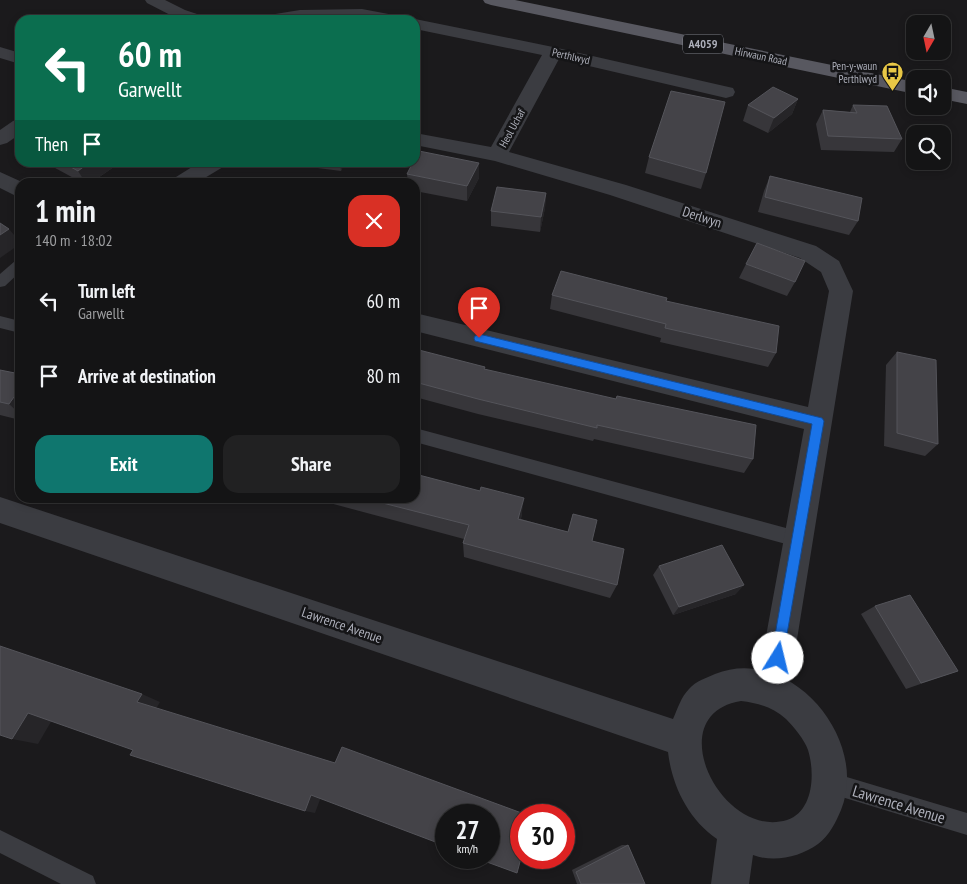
<!DOCTYPE html>
<meta charset="utf-8">
<style>
body{margin:0;font-family:"PT Sans Narrow",sans-serif;background:#212122;color:#f1f3f6;height:100vh;display:flex;flex-direction:column;font-size:19px;white-space:nowrap}
*{box-sizing:border-box;margin:0}
p{font-size:16px;color:#9d9ea0}
.icon{flex:none;width:28px;height:28px;fill:none;stroke:currentColor;stroke-width:2;stroke-linecap:round;stroke-linejoin:round}
.map{position:relative;flex:1;overflow:hidden}
.side{position:absolute;left:15px;top:178px;width:405px;height:325px;display:flex;flex-direction:column;background:#141415;border-radius:15px;box-shadow:0 2px 8px #0003,0 0 0 1px #333334}
.side>*{flex:none}
.guide{position:absolute;left:15px;top:15px;width:405px;height:152px;border-radius:15px;box-shadow:0 2px 8px #0003,0 0 0 1px #333334;background:#0b6e4f;color:#fff;overflow:hidden}
.needle{width:32px;rotate:189deg}
.buttons{position:absolute;left:906px;top:15px;display:grid;gap:10px}
.buttons a{display:grid;place-items:center;width:45px;height:45px;border-radius:10px;background:#141415;box-shadow:0 2px 8px #0003,0 0 0 1px #333334;font-size:25px}
.speed{position:absolute;left:435px;top:804px;display:flex;gap:10px;font-size:25px;font-weight:700;text-align:center}
.speed>*{display:grid;place-content:center;width:65px;height:65px;border-radius:50%;background:#141415;box-shadow:0 2px 8px #0003,0 0 0 1px #333334;line-height:1}
.speed small{font-size:12px;font-weight:400}
.speed .limit{border:8px solid #d22;background:#fff;color:#111}
.pin{position:absolute;display:grid;place-items:center;width:42px;height:42px;color:#fff;margin:-51px -21px;border-radius:50% 50% 50% 0;rotate:-45deg;box-shadow:0 0 5px #0007}
.pin .icon{rotate:45deg}
.me{position:absolute;width:55px;margin:-28px;rotate:9deg;stroke-linejoin:round;filter:drop-shadow(0 0 4px #0008)}
.turn{display:flex;align-items:center;gap:18px;height:105px;padding:0 20px;font-size:22px}
.turn .icon{width:65px;height:65px;stroke-width:2.5}
.turn b{display:block;font-size:35px;line-height:42px}
.then{display:flex;align-items:center;height:48px;padding:0 20px;background:#0003;gap:10px;font-size:19px}
.round{display:grid;place-items:center;flex:none;width:52px;height:52px;border-radius:15px;background:#212122}
.headline{display:flex;align-items:center;justify-content:space-between;height:85px;padding:0 20px}
h1{font-size:30px;font-weight:700;line-height:38px}
.action{display:flex;gap:10px;margin-top:auto;padding:10px 20px}
.action a{flex:1;height:58px;border-radius:15px;background:#0f766e;color:#fff;font-size:20px;font-weight:700;line-height:58px;text-align:center}
.action a+a{background:#212122;color:#f1f3f6}
ul{padding:0;list-style:none}
li{display:flex;align-items:center;gap:15px;height:75px;padding:0 20px}
li div{flex:1}
li b{display:block;font-size:19px}
li em{font-style:normal}
.map>svg:first-child{display:block}
.lines{fill:none;stroke-linecap:round;stroke-linejoin:round}
.service{fill:#3b3c41;fill-rule:evenodd}
.minor{fill:#3b3c41;fill-rule:evenodd}
.primary{fill:#585860;fill-rule:evenodd}
.wall{fill:#37363a}
.shaded-wall{fill:#262528}
.building{fill:#444348;stroke:#54545a}
.route{fill:#1a73e8;stroke:#114b97}
.labels{text-anchor:middle;stroke-width:5;stroke-linejoin:round;paint-order:stroke}
.far-street-label{font-size:11px;fill:#aeb0bb;stroke:#151517}
.far-poi-label{font-size:11px;fill:#aeb0bb;stroke:#151517;text-anchor:end}
.shield{fill:#151517;stroke:#80828a;stroke-width:1}
.shield-label{font-size:12px;font-weight:bold;fill:#aeb0bb}
.street-label{font-size:14px;fill:#aeb0bb;stroke:#151517}
.near-street-label{font-size:16px;fill:#aeb0bb;stroke:#151517}
</style>
<div class="map">
<svg width="967" height="884" viewBox="0 0 967 884">
<rect width="100%" height="100%" fill="#1b1a1c"/>
<g class="lines">
<g class="service">
<path d="M20 259V272L5 286 0 287V274L15 261Z"/>
<path d="M0 316 20 321V333L0 328Z"/>
<path d="M415 428 797 531 803 533 806 539 803 545 797 547 415 442Z"/>
<path d="M830 772 967 813V835L822 791 819 783 822 775Z"/>
<path d="M0 830 93 876 96 884H61L0 853Z"/>
</g>
<g class="minor">
<path d="M145 0H165L185 10 203 16 205 20H180L147 3Z"/>
<path d="M362 9 399 16 401 20H261L263 16 300 10Z"/>
<path d="M415 19 553 47 733 88 735 92 733 96 726 98 559 59 509 152 626 185 816 246 839 261 853 291 794 658 790 670 778 674 766 670 762 658 804 429 415 331V313L808 407 829 291 821 272 800 258 610 195 495 161 415 145V133L491 147 542 55 415 29V20H410Z"/>
<path d="M0 47 20 53V64L0 58Z"/>
<path d="M20 119V134L7 143 0 145V130L13 121Z"/>
<path d="M200 162H226L223 167 198 182H173L176 177Z"/>
<path d="M0 172 22 182H20V198L0 188Z"/>
<path d="M0 497 673 719C678 708 681 697 689 689 696 681 706 678 715 674 790 644 870 739 841 810 836 822 829 836 818 844 800 857 774 863 753 855L749 884H711L717 839C688 819 672 786 668 752L0 523ZM741 701C758 703 772 707 786 719 794 727 804 739 808 750 815 772 814 811 787 820 721 840 659 714 741 701Z"/>
</g>
<g class="primary">
<path d="M483 0H515L915 82V94L491 5 485 3Z"/>
<path d="M942 87 967 92V104L942 99Z"/>
</g>
</g>
<g class="wall">
<path d="M798 99 792 114 768 133 743 121 748 105Z"/>
<path d="M853 105 902 139 894 152 821 150 816 124 823 110 850 112Z"/>
<path d="M649 157 706 173 701 189 645 173Z"/>
<path d="M44 162H121L92 182H81Z"/>
<path d="M293 162H345L341 171 294 165Z"/>
<path d="M407 174 479 178 467 201 415 191V182H408Z"/>
<path d="M770 176 858 221 849 235 758 212 764 191Z"/>
<path d="M546 193 545 208 540 232 491 226V211Z"/>
<path d="M746 264 795 282 787 296 739 278Z"/>
<path d="M552 295 666 301 776 353 768 367 660 342 661 338 550 309Z"/>
<path d="M415 349 485 369 753 459 744 473 594 439 593 441 478 414 415 397Z"/>
<path d="M897 352 938 444 925 456 884 446 886 365Z"/>
<path d="M0 370 20 374V420L0 415Z"/>
<path d="M311 498H415L522 513 521 519 568 532 573 514 592 541 617 585 610 598 464 557 463 543 464 539Z"/>
<path d="M659 566 736 594 673 615 653 575Z"/>
<path d="M875 606 958 671 906 689 861 614Z"/>
<path d="M622 845H628L645 884H577L572 870Z"/>
</g>
<g class="shaded-wall">
<path d="M798 99 792 114 768 133 774 118Z"/>
<path d="M90 162H121L92 182H85L78 171Z"/>
<path d="M340 162H345L341 171Z"/>
<path d="M479 163V178L467 201V186Z"/>
<path d="M546 193 545 208 540 232 541 217Z"/>
<path d="M9 229 20 242V244L0 258V235Z"/>
<path d="M14 397 20 402V414L9 404Z"/>
<path d="M524 498 522 513 517 534 518 519Z"/>
<path d="M744 585 736 594 673 615 679 607Z"/>
<path d="M142 694 160 702 156 709 137 702Z"/>
<path d="M28 713 52 720 38 744 12 739Z"/>
<path d="M311 795 321 797 315 813 305 811Z"/>
</g>
<g class="building">
<path d="M773 87 798 99 774 118 748 105Z"/>
<path d="M671 91 725 102 706 173 649 157Z"/>
<path d="M853 105 887 106 902 139 828 136 823 110 857 113Z"/>
<path d="M419 151 479 163 467 186 407 174 413 162H415V159Z"/>
<path d="M62 162H90L78 171Z"/>
<path d="M770 176 862 198 858 221 765 197Z"/>
<path d="M497 187 546 193 541 217 491 211Z"/>
<path d="M0 223 9 229 0 235Z"/>
<path d="M757 243 805 261 795 282 746 264Z"/>
<path d="M561 271 667 298 666 301 779 326 776 353 665 328 666 324 552 295Z"/>
<path d="M415 349 485 367 484 369 616 399 617 396 756 425 753 459 597 425V428L478 399 415 382Z"/>
<path d="M897 352 936 360 938 444 897 433Z"/>
<path d="M0 370 20 374V398L14 397 9 404 0 402Z"/>
<path d="M415 474 480 491 481 487 524 498 518 519 568 532 573 514 597 520 592 541 624 549 617 585 463 543 469 525 363 498H415Z"/>
<path d="M722 545 744 585 679 607 659 566Z"/>
<path d="M910 595 958 671 921 683 875 606Z"/>
<path d="M0 646 142 694 137 702 335 763 342 747 527 815H521V858L517 873 476 858H489V815H446V846L311 795 305 811 130 755 133 750 28 713 12 739 0 735Z"/>
<path d="M628 845 645 884H581L576 872Z"/>
</g>
<path class="route" d="M479 334 822 418 824 421 782 663 778 665 773 663 771 658 812 424 475 341 474 338 475 336Z"/>
<defs>
<symbol id="bus-pin" viewBox="-11 -11 22 30"><path d="M0 17L-7.5 6A9.5 9.5 0 1 1 7.5 6Z" fill="#e9c846" stroke="#151517"/><path d="M-5-6H5V4H4V6H2V4H-2V6H-4V4H-5ZM-3.5-4V0h7V-4ZM-3.5 1.2v1.5H-2V1.2ZM2 1.2v1.5H3.5V1.2Z" fill="#111"/></symbol>
</defs>
<g fill-rule="evenodd">
<use href="#bus-pin" x="880" y="60" width="25" height="34"/>
</g>
<g class="labels">
<g class="far-street-label">
<text transform="translate(571 56) rotate(13)" y="4">Perthlwyd</text>
<text transform="translate(761 56) rotate(12)" y="4">Hirwaun Road</text>
<text transform="translate(512 128) rotate(-61)" y="4">Heol Uchaf</text>
</g>
<g class="far-poi-label">
<text x="877" y="70">Pen-y-waun<tspan x="877" dy="13">Perthlwyd</tspan></text>
</g>
<rect class="shield" x="683" y="34.5" width="40" height="19" rx="4"/>
<g class="shield-label">
<text x="703" y="48">A4059</text>
</g>
<g class="street-label">
<text transform="translate(702 217) rotate(18)" y="5">Derlwyn</text>
<text transform="translate(342 625) rotate(19)" y="5">Lawrence Avenue</text>
</g>
<g class="near-street-label">
<text transform="translate(899 804) rotate(17)" y="6">Lawrence Avenue</text>
</g>
</g>
</svg>
<div class="buttons">
<a><svg class="needle" viewBox="-14 -14 28 28"><path d="M0-13l5 13h-10z" fill="#e53935"/><path d="M0 13l5-13h-10z" fill="#9d9ea0"/></svg></a>
<a><svg class="icon" aria-label="sound" viewBox="0 0 24 24"><path d="M4 9h4l5-4v14l-5-4H4zM17 9q2 3 0 6"/></svg></a>
<a><svg class="icon" aria-label="search" viewBox="0 0 24 24"><circle cx="10" cy="10" r="6"/><path d="M15 15l6 6"/></svg></a>
</div>
<div class="speed"><div>27<small>km/h</small></div><div class="limit">30</div></div>
<div class="pin" style="left:479px;top:338px;background:#d93025"><svg class="icon" aria-label="arrive" viewBox="0 0 24 24"><path d="M6 21V4h12l-3 4 3 4H6"/></svg></div>
<svg class="me" style="left:778px;top:658px" viewBox="-20 -20 40 40"><circle r="19" fill="#fff"/><path d="M0-13L10 11 0 6-10 11z" fill="#1a73e8"/></svg>
<div class="guide">
<div class="turn"><svg class="icon" aria-label="left" viewBox="0 0 24 24"><path d="M17 20v-9H6M10 6l-5 5 5 5"/></svg><div><b>60 m</b>Garwellt</div></div>
<div class="then">Then<svg class="icon" aria-label="arrive" viewBox="0 0 24 24"><path d="M6 21V4h12l-3 4 3 4H6"/></svg></div>
</div>
<section class="side">
<div class="headline"><div><h1>1 min</h1><p>140 m · 18:02</p></div><a class="round" style="background:#d93025;color:#fff"><svg class="icon" aria-label="close" viewBox="0 0 24 24"><path d="M6 6l12 12M18 6L6 18"/></svg></a></div>
<ul>
<li><svg class="icon" aria-label="left" viewBox="0 0 24 24"><path d="M17 20v-9H6M10 6l-5 5 5 5"/></svg><div><b>Turn left</b><p>Garwellt</p></div><em>60 m</em></li>
<li><svg class="icon" aria-label="arrive" viewBox="0 0 24 24"><path d="M6 21V4h12l-3 4 3 4H6"/></svg><div><b>Arrive at destination</b></div><em>80 m</em></li>
</ul>
<div class="action"><a>Exit</a><a>Share</a></div>
</section>
</div>
